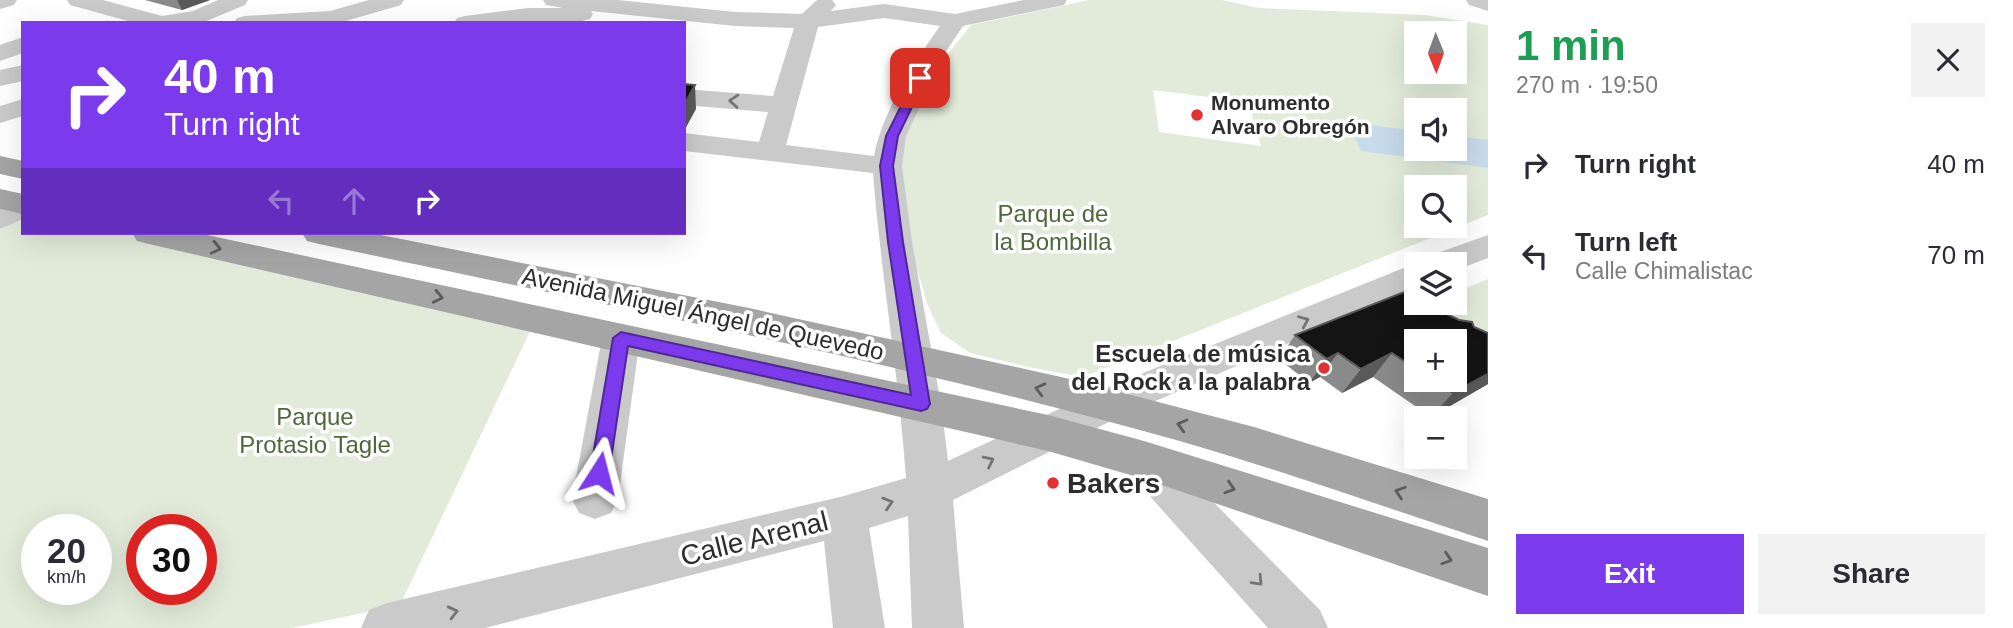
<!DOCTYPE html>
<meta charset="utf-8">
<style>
body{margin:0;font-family:Helvetica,sans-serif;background:#f2f2f3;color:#2b2b33;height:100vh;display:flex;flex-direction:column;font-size:26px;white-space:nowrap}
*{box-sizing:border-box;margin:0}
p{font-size:23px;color:#7c7c81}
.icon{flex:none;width:38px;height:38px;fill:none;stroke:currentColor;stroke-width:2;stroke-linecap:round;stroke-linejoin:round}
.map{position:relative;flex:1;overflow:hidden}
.panel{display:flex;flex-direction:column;background:#fff;width:525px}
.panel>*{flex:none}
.top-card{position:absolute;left:21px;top:21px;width:665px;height:214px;border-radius:0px;box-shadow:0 7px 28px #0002;background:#7c3aed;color:#fff;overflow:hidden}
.needle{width:46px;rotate:179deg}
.fabs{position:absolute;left:1404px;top:21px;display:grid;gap:14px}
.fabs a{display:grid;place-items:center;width:63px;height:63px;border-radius:0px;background:#fff;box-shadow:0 7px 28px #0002;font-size:35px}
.speed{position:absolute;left:21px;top:514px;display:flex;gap:14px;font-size:35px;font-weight:700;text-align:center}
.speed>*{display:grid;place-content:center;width:91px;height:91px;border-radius:50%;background:#fff;box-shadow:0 7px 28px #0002;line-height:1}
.speed small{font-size:18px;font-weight:400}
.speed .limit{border:10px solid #d22;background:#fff;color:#111}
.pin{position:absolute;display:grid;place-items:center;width:60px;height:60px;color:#fff;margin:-30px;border-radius:14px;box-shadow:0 4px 10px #0006}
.me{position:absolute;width:77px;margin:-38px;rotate:9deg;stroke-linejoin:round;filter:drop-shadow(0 0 5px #0008)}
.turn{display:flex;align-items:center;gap:24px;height:147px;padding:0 28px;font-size:32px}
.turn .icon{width:91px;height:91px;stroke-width:2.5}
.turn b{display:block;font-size:49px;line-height:60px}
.lanes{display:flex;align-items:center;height:66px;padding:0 28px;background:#0003;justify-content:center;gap:35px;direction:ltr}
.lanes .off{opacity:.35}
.round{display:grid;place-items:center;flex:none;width:74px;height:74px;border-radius:0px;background:#f2f2f3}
.head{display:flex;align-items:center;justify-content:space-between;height:119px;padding:0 28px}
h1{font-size:42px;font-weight:700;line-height:52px;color:#1e9e55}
.button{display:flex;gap:14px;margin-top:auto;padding:14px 28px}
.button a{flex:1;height:80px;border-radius:0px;background:#7c3aed;color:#fff;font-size:28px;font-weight:700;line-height:80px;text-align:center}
.button a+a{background:#f2f2f3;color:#2b2b33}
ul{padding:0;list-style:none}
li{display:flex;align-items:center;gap:21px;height:91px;padding:0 28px}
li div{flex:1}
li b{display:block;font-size:26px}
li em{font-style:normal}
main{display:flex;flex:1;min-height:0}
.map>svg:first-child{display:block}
.green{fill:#e2ebda;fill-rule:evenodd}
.water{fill:#c6dbeb}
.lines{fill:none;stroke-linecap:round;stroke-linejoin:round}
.minor{fill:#cacaca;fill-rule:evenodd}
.major{fill:#a5a5a5;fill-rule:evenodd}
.wall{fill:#8a8a8a;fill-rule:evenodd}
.shaded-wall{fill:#5a5a5a}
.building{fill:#141414;stroke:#5a5a5a;stroke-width:2}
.oneway{stroke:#747474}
.oneway2{stroke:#5d5d5d}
.route{fill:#7c3aed;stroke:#51269a;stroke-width:2}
.poi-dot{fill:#e42f35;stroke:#fff;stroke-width:2.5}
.labels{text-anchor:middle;stroke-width:7;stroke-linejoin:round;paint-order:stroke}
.far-poi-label{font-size:21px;font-weight:bold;fill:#2d2d2d;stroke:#fff;text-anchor:start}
.park-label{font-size:24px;fill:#4e683b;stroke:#fff}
.street-label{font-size:24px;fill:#2d2d2d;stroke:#fff}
.poi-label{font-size:24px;font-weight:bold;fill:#2d2d2d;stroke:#fff;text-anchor:end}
.near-poi-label{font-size:28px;font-weight:bold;fill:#2d2d2d;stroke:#fff;text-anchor:start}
.near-street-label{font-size:28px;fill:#2d2d2d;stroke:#fff}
</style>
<main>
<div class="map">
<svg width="1488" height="628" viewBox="0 0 1488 628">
<rect width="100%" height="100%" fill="#fff"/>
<g class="green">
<path d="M1089 0H1222L1259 8 1425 15 1488 25V215L1083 377 1028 367 970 353 941 333 928 306 908 239 899 175 904 135 936 69 971 25ZM1416 33H1454V72H1416ZM1153 90 1248 102 1261 146 1159 132ZM1416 110H1454V149H1416ZM1416 187H1454V226H1416Z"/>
<path d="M23 215V233H122L533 325 400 605 292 628H0V224ZM37 530H96V590H37ZM142 530H201V590H142Z"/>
<path d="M1488 279V340L1423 306 1430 303H1454V293Z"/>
</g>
<path class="water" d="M1348 122 1416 131V149H1454V136L1488 140V168L1361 151Z"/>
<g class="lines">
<g class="minor">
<path d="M0 0H17L14 5 0 9Z"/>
<path d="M67 0H103L162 16 193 11 218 0H248L245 5 202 23H135L70 5Z"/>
<path d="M369 0H404L401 5 339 23H234L237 18 245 16 330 11Z"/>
<path d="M543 0H618L735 12 802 14 817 0H832L836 5 831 11 884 4 955 14 1024 0H1067L1064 5 963 26 945 53 906 136 902 166 912 242 941 404 948 461 1091 394 1416 263 1422 264H1416V288L1121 416 953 500 964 628H912L908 516 869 528 885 628H833L824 541 485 628H361L369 610 387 603 844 496 906 478C899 376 881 275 873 173L684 151V133L759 142 768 112 684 105V89L773 96 794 28 735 26 591 11 593 14 590 19 582 21 454 23 457 18 465 16 528 8H563L546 5ZM884 18 940 26C915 61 882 113 874 156L786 145 818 27Z"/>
<path d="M1466 0H1488V11L1469 5Z"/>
<path d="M23 37V53L0 61V45Z"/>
<path d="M23 65V81L0 86V70Z"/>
<path d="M23 99V116L0 123V106Z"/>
<path d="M23 197V219L0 229V206Z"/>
<path d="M1488 235V258L1454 271V264H1424L1429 256Z"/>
<path d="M621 324 634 328 640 338 618 499 611 513 595 519 579 513 572 499 602 338 608 328Z"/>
<path d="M1144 442 1159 447 1320 610 1328 628H1268L1129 473 1122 460 1129 447Z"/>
</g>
<g class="major">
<path d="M0 156 23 161V179L0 174Z"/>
<path d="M0 189 23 194V214L0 209Z"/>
<path d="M132 233H198L1048 415 1144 441 1488 548V596L1144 479 1048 451 149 244 137 241Z"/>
<path d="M302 233H371L749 308 1070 379 1254 427 1488 499V541C1384 507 1281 470 1176 440 894 361 606 305 319 244L307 241Z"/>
</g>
</g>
<g class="wall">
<path d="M145 0H210L182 10Z"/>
<path d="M1474 327 1488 333V384L1431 417 1373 377 1342 393 1320 377 1309 383 1279 359 1295 335ZM1416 341 1454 380H1416Z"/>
</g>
<g class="shaded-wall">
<path d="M177 0H210L182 10Z"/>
<path d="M695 85 696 109 684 131V105Z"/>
<path d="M1338 353 1320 377 1309 383 1327 359Z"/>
<path d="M1392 353 1373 377 1342 393 1361 369Z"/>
<path d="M1488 374V384L1431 417 1453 393Z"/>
</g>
<g class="building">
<path d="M684 84 695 85 684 105Z"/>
<path d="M1404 292 1416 298V303H1425L1459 320 1472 322 1474 327 1488 333V374L1453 393 1432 380H1454V341H1416V369L1392 353 1361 369 1338 353 1327 359 1295 335Z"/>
</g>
<defs><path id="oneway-chevron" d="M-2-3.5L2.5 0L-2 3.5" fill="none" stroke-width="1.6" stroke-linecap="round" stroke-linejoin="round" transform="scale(1.75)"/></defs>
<g class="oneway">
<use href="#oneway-chevron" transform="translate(734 101) rotate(-176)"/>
<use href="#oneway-chevron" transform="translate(1304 321) rotate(-23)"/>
<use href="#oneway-chevron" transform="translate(989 461) rotate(-26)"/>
<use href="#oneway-chevron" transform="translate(888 503) rotate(-17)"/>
<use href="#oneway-chevron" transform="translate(1258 581) rotate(47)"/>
<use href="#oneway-chevron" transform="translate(453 612) rotate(-14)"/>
</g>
<g class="oneway2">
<use href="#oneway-chevron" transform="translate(216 248) rotate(13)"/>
<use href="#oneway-chevron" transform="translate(438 297) rotate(13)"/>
<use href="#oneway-chevron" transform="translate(1040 389) rotate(-166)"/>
<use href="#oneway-chevron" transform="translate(1182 425) rotate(-165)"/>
<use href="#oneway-chevron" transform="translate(1230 488) rotate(18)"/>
<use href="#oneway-chevron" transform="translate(1400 492) rotate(-162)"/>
<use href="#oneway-chevron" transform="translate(1447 559) rotate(18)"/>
</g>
<path class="route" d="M920 75 926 78 898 136 893 166 903 242 930 404 927 409 921 411 628 346 609 473 606 479 599 481 593 479 590 473 613 338 621 332 911 395 888 242 880 166 886 136 915 78Z"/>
<g class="poi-dot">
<circle cx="1197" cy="115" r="7"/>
<circle cx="1324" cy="368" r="7"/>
<circle cx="1053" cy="483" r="7"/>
</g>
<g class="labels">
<g class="far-poi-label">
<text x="1211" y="110">Monumento<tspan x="1211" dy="24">Alvaro Obregón</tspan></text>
</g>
<g class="park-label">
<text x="1053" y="222">Parque de<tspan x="1053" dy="28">la Bombilla</tspan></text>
<text x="315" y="425">Parque<tspan x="315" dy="28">Protasio Tagle</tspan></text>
</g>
<g class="street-label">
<text transform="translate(703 314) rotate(12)" y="8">Avenida Miguel Ángel de Quevedo</text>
</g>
<g class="poi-label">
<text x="1310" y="362">Escuela de música<tspan x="1310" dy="28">del Rock a la palabra</tspan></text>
</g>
<g class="near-poi-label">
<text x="1067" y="493">Bakers</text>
</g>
<g class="near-street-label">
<text transform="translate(754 538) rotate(-14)" y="10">Calle Arenal</text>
</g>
</g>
</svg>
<div class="fabs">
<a><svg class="needle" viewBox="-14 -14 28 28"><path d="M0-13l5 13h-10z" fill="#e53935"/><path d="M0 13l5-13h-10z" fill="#7c7c81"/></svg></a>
<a><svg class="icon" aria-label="sound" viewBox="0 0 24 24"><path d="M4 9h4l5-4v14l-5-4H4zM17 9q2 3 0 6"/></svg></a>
<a><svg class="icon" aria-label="search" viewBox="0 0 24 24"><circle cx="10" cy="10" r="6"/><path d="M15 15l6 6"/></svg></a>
<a><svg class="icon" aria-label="layers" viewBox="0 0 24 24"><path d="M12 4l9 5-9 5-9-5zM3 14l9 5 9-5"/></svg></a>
<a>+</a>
<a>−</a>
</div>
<div class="speed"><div>20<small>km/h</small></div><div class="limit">30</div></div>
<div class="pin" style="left:920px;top:78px;background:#d93025"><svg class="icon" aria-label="arrive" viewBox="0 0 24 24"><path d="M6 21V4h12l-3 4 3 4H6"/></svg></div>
<svg class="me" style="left:599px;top:473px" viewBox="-20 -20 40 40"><path d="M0-17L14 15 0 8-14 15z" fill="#7c3aed" stroke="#fff" stroke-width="4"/></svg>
<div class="top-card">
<div class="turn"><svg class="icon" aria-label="right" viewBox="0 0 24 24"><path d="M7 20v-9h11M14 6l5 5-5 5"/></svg><div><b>40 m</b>Turn right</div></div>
<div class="lanes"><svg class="icon off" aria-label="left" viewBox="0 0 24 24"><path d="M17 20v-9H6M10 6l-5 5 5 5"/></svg><svg class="icon off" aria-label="ahead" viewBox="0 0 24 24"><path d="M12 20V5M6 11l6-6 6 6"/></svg><svg class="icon" aria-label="right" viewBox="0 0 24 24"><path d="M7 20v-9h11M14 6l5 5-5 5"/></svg></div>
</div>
</div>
<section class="panel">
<div class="head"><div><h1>1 min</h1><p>270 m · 19:50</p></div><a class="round"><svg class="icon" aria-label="close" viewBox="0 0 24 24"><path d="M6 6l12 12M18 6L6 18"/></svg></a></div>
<ul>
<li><svg class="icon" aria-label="right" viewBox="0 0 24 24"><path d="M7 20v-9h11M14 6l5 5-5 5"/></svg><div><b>Turn right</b></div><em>40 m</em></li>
<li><svg class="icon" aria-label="left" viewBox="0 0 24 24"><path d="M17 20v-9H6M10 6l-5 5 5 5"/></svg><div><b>Turn left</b><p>Calle Chimalistac</p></div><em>70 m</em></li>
</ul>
<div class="button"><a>Exit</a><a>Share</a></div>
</section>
</main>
